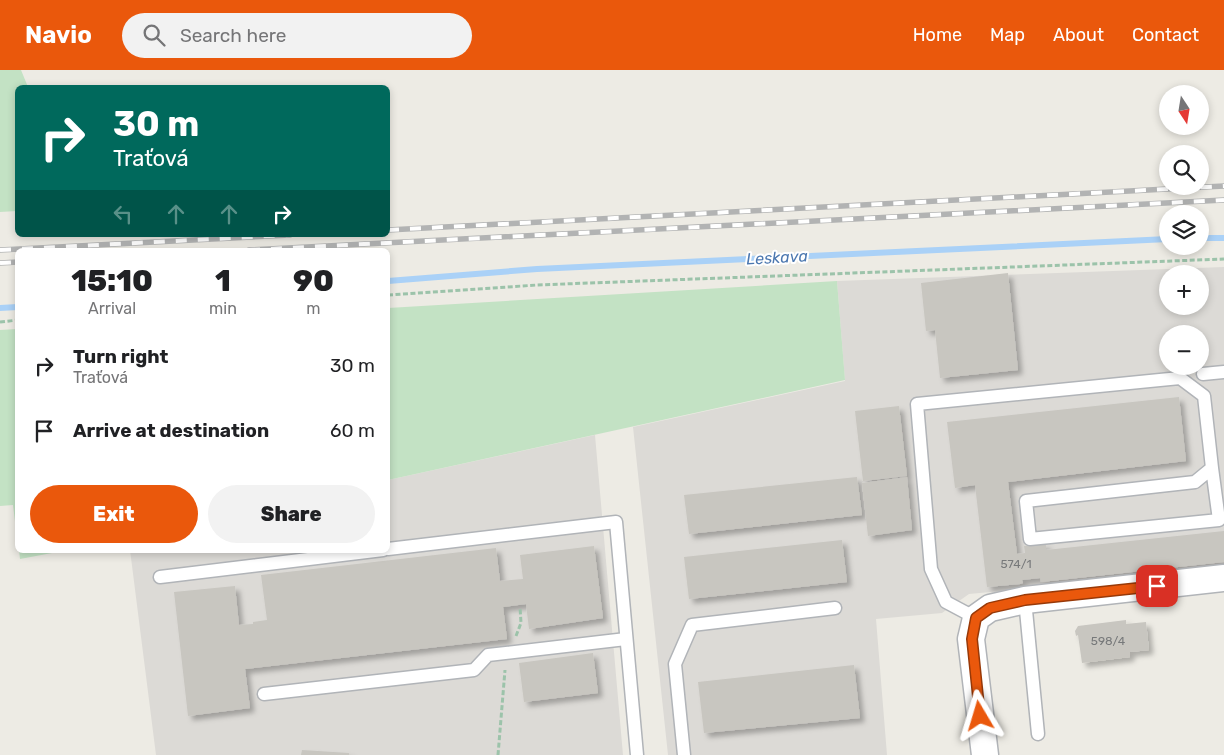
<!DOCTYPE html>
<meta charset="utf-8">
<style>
body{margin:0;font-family:Rubik,sans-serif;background:#f2f2f2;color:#202124;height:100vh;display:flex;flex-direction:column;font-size:19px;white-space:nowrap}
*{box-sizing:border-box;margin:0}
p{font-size:16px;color:#757577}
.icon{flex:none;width:28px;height:28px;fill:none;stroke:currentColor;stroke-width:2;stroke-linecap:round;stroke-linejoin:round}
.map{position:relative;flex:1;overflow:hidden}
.sheet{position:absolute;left:15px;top:178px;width:375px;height:305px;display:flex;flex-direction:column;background:#fff;border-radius:8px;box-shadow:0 2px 8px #0003}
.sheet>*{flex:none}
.top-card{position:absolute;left:15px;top:15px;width:375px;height:152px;border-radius:8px;box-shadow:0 2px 8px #0003;background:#00695c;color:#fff;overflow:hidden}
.needle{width:32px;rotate:168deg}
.controls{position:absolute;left:1159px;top:15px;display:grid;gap:10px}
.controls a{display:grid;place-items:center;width:50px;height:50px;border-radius:50%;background:#fff;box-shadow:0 2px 8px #0003;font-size:25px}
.pin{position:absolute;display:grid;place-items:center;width:42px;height:42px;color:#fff;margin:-21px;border-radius:10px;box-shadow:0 2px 8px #0006}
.me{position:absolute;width:55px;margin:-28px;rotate:353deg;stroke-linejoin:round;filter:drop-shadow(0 0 4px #0008)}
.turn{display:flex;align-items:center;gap:18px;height:105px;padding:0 15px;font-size:22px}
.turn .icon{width:65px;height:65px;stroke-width:2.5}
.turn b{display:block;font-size:35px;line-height:42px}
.lanes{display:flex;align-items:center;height:48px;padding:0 15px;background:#0003;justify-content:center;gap:25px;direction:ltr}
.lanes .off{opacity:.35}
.eta{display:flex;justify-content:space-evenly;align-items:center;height:85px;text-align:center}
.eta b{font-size:30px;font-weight:800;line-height:35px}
.button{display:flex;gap:10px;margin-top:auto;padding:10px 15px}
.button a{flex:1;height:58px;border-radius:30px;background:#ea580c;color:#fff;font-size:20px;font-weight:800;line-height:58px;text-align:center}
.button a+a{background:#f2f2f2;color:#202124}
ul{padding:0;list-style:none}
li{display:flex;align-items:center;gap:15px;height:65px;padding:0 15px}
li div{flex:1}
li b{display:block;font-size:19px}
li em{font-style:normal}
header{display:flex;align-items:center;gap:30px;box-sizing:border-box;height:70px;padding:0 25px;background:#ea580c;color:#fff}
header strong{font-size:24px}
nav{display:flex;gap:28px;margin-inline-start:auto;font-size:18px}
.search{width:350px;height:45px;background:#f2f2f2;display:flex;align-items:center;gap:12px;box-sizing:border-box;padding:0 18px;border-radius:28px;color:#757577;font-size:19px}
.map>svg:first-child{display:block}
.industrial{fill:#dcdad6;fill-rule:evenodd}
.green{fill:#c3e2c4}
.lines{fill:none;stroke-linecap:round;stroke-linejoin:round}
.stream{stroke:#aad1f7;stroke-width:6}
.building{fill:#c8c6c0;filter:url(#shadow)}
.service-casing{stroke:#b1b4b8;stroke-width:15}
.minor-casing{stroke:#b1b4b8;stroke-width:29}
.path{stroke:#9cc3aa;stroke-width:3;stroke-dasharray:5 2.5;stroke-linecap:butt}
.service{stroke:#fff;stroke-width:12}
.minor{stroke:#fff;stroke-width:26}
.rail-casing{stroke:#b2b3b3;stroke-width:5.5}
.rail{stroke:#fff;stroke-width:4;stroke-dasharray:11;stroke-linecap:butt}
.route-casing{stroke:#983908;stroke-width:12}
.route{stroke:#ea580c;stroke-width:9}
.labels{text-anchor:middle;stroke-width:4;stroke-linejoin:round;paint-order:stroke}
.number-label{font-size:12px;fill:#77797a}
.water-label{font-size:16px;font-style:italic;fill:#4c78b0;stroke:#fff}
</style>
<header>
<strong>Navio</strong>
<div class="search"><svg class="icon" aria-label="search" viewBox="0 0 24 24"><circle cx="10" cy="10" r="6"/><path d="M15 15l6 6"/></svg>Search here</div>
<nav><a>Home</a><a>Map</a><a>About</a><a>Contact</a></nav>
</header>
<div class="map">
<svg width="1224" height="685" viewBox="0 0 1224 685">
<defs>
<filter id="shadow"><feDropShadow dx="4.5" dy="4.5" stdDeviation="2.5" flood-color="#0004"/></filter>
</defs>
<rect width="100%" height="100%" fill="#edebe4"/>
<g class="industrial">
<path d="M1224 197V501L969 524 942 543 876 549 887 685H668L633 357 845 311 837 211ZM1168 204H1200V236H1168ZM1168 264H1200V296H1168Z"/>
<path d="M595 365 623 685H156L130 480H388V410Z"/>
</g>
<g class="green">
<path d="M0 0H21L28 17 18 18 17 141 0 142Z"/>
<path d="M837 211 845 310 388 410V238Z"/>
<path d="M17 259H18L17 468 13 435 0 436V260Z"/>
<path d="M19 480H68L20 489Z"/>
</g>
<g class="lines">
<g class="stream">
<path d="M1200 168H1224"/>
<path d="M388 211 537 199 1168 169"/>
<path d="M0 238 18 237"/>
</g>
</g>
<g class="building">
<path d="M1008 203 1018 300 940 308 935 260 926 261 921 213Z"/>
<path d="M1179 327 1186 391 1008 412 1017 484 1025 483 1024 476 1046 474V480L1224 461V492L1041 512 1040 508 1022 510 1023 513 1020 514 987 517 975 415 955 418 947 352Z"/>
<path d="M899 336 907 406 863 411 855 341Z"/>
<path d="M857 407 862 445 689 464 684 425Z"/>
<path d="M907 407 912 460 868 466 862 413Z"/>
<path d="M842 470 847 512 689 529 684 487Z"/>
<path d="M594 476 603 548 529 559 526 534 503 537 507 569 245 599 250 638 188 646 174 522 235 516 239 555 253 554V552L267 550 261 505 496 478 500 511 523 509 520 485Z"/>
<path d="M1126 550V554L1146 552 1149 580 1130 582V587L1082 593 1078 565 1076 566 1075 561 1078 556Z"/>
<path d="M593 583 598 623 524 632 519 593Z"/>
<path d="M854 595 860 648 704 663 698 612Z"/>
<path d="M302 680 349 683V685H301Z"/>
</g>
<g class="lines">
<defs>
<g id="service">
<path d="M1203 304 1224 302"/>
<path d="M388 479 616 452 637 685"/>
<path d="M160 507 383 480"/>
<path d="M1025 530 1038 664"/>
<path d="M976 548 946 532 931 499 917 334 1180 308 1204 326 1212 398 1195 412 1026 431 1030 469 1219 450 1212 398"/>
<path d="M264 624 474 600 488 585 626 569"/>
<path d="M684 685 675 594 692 555 835 538"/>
</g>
<path id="minor" d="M985 685 971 569 976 548 990 538 1025 530 1224 508"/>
</defs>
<use href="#service" class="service-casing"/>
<use href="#minor" class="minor-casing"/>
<g class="path">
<path d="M388 225 537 215 1224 189"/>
<path d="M0 252 18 250"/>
<path d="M516 566 521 553 520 537"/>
<path d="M498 685 505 600"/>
</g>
<use href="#service" class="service"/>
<use href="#minor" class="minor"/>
<defs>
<g id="rail">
<path d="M388 160 1224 116"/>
<path d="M0 180 290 165"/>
<path d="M249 180 1224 130"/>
<path d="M0 193 18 192"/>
</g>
</defs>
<use href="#rail" class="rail-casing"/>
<use href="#rail" class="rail"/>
</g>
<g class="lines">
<defs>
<path id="route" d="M980 646 972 569 976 548 990 538 1025 530 1157 516"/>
</defs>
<use href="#route" class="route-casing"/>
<use href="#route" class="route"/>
</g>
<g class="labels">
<g class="number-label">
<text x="1016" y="498">574/1</text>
<text x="1108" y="575">598/4</text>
</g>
<g class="water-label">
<text transform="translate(777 187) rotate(-3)" y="6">Leskava</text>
</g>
</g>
</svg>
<div class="controls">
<a><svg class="needle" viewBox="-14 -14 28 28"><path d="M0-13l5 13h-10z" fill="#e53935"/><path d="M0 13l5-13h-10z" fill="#757577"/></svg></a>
<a><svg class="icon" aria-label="search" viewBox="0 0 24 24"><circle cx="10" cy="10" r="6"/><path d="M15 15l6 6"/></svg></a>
<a><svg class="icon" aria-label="layers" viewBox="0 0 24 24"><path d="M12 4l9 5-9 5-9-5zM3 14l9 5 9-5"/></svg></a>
<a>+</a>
<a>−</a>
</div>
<div class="pin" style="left:1157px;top:516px;background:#d93025"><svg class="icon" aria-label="arrive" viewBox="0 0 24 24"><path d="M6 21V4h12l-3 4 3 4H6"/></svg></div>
<svg class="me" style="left:980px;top:646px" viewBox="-20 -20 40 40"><path d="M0-17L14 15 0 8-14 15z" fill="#ea580c" stroke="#fff" stroke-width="4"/></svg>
<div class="top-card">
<div class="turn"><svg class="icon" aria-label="right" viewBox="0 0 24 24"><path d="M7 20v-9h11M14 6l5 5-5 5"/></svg><div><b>30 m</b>Traťová</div></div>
<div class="lanes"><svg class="icon off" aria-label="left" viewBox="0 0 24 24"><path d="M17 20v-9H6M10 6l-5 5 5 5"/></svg><svg class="icon off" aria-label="ahead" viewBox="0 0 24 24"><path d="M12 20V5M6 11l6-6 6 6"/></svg><svg class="icon off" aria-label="ahead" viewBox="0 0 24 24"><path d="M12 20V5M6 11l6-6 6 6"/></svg><svg class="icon" aria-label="right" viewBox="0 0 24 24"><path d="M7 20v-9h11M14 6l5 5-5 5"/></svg></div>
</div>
<section class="sheet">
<div class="eta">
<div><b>15:10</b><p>Arrival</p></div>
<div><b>1</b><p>min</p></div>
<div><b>90</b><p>m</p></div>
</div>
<ul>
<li><svg class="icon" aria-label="right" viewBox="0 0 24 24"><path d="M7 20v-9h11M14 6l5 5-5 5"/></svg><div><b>Turn right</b><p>Traťová</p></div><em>30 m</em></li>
<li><svg class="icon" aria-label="arrive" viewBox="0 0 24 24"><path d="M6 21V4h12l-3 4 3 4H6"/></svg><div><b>Arrive at destination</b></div><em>60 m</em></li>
</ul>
<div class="button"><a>Exit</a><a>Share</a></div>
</section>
</div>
